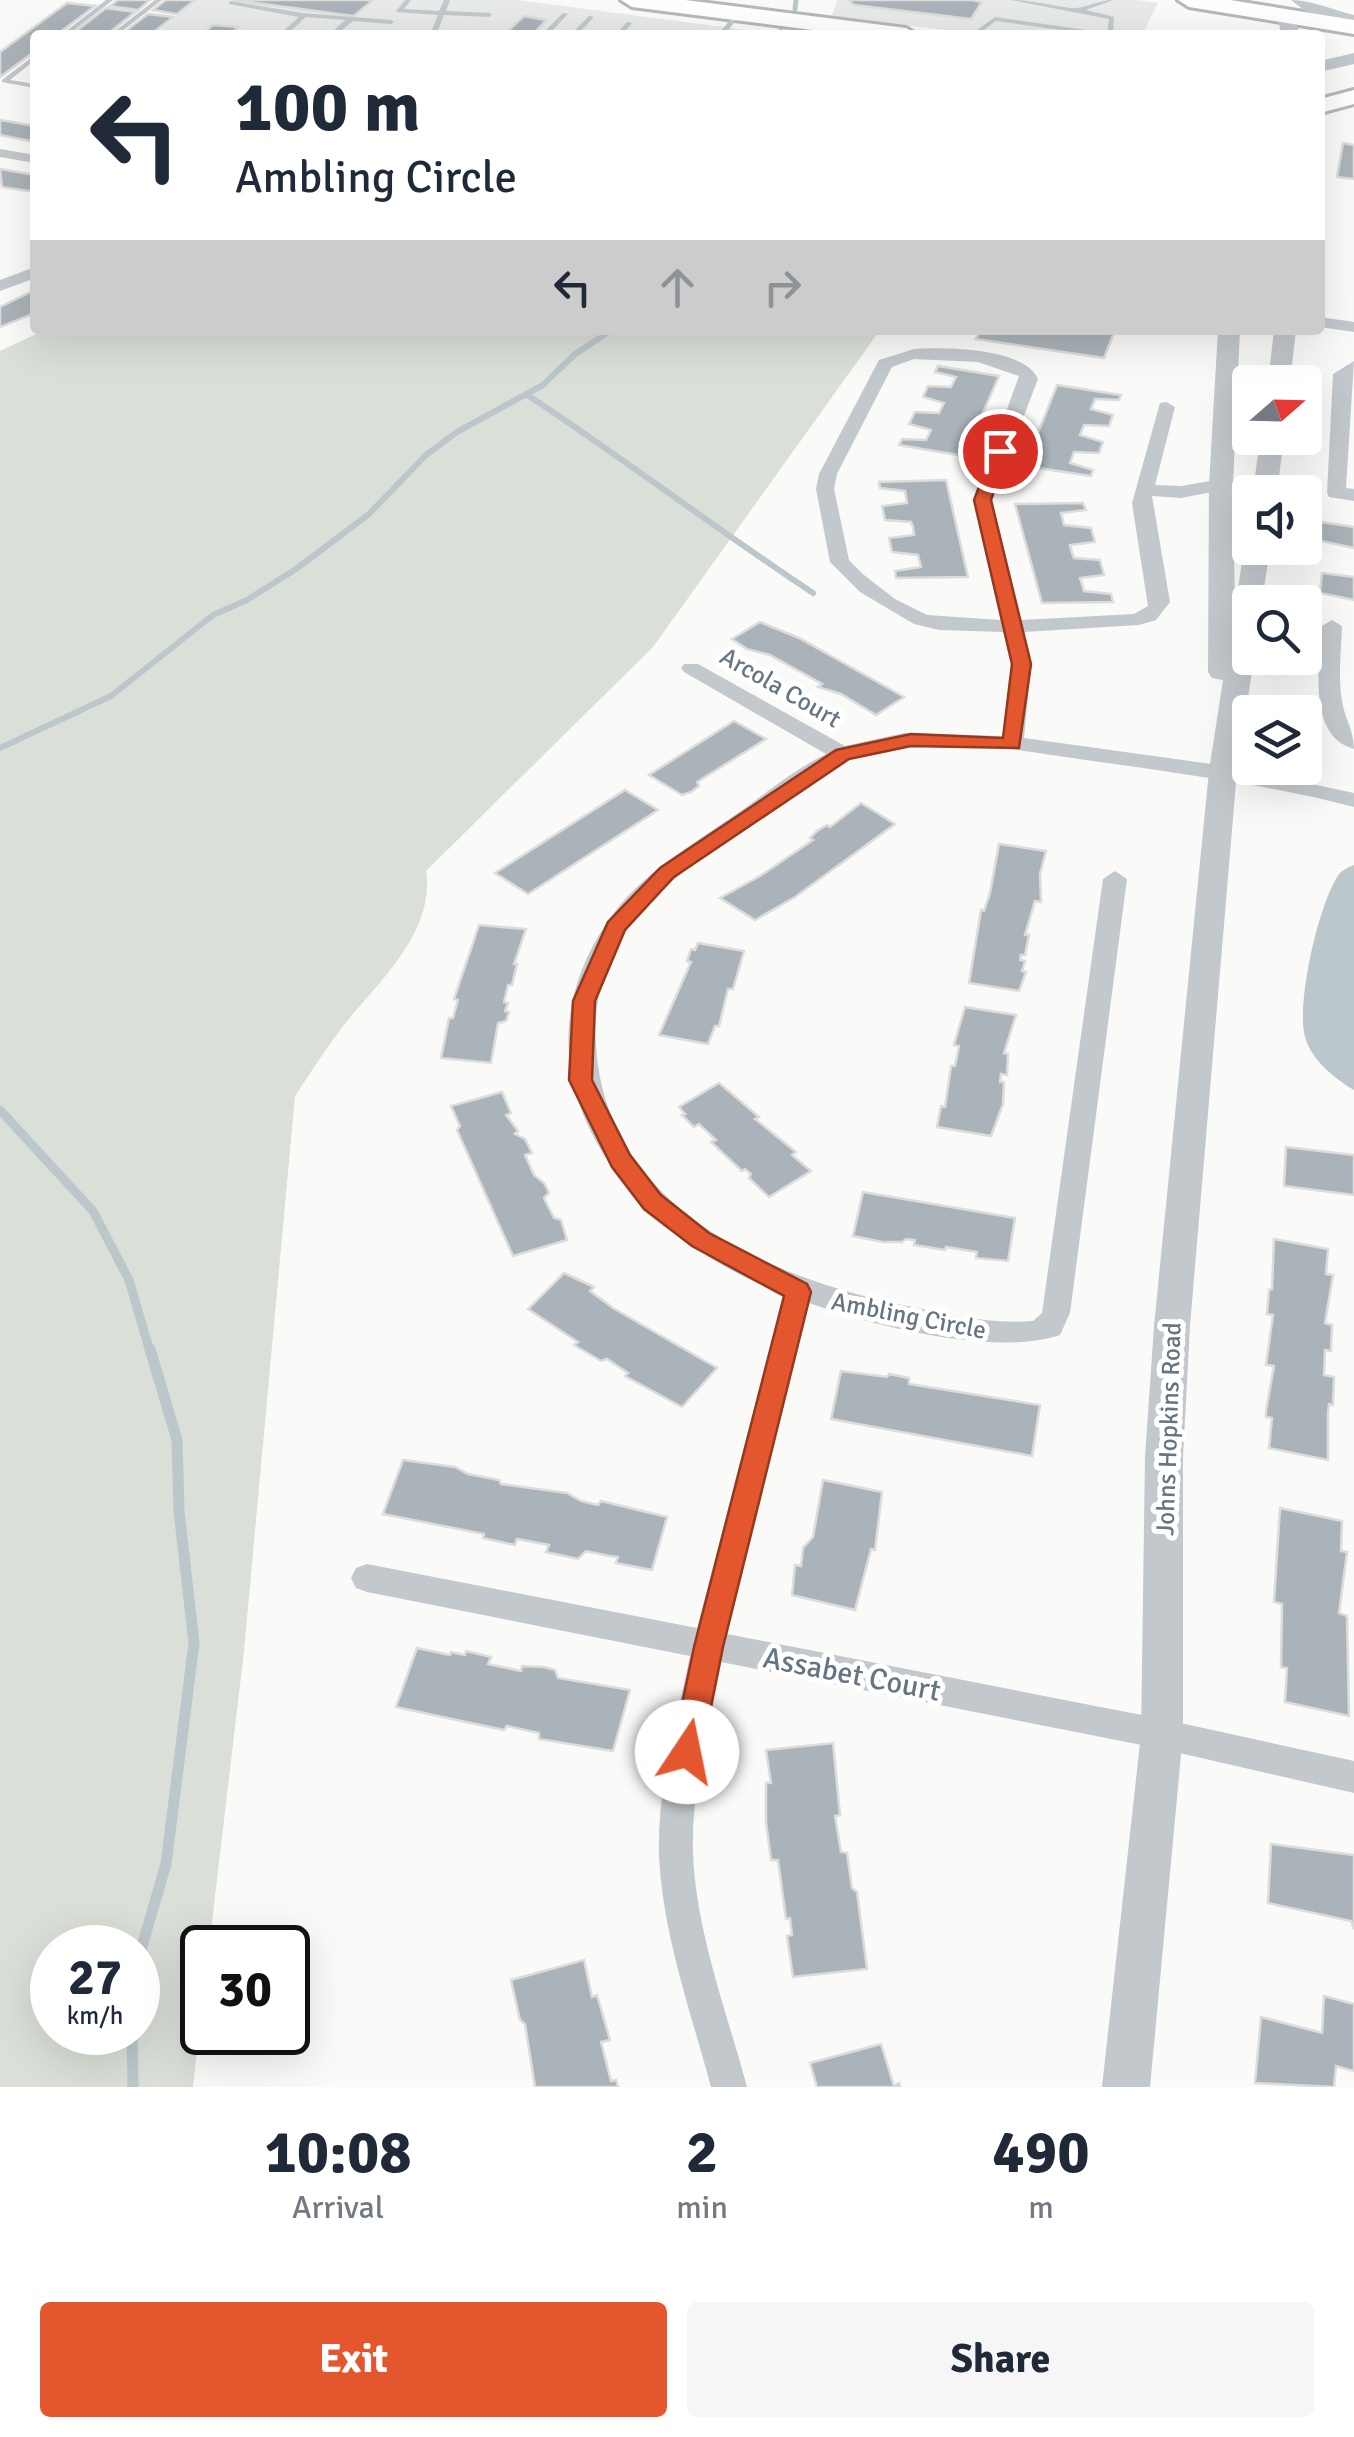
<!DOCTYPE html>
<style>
body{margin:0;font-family:Signika,sans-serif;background:#f6f6f7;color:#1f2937;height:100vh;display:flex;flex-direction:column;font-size:38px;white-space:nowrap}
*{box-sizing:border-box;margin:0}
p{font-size:32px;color:#747a83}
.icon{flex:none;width:55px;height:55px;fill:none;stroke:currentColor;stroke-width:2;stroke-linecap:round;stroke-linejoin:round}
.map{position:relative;height:2087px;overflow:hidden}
.details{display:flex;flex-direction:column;background:#fff;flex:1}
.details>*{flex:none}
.guide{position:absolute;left:30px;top:30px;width:1295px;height:305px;border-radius:10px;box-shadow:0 10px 40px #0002;background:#fff;color:#1f2937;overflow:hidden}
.needle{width:65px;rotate:70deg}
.buttons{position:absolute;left:1232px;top:365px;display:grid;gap:20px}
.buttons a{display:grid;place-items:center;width:90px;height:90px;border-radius:10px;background:#fff;box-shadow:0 10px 40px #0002;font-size:50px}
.speed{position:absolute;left:30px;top:1925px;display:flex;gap:20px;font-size:50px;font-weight:700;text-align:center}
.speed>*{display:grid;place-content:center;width:130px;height:130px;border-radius:50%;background:#fff;box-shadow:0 10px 40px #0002;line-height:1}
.speed small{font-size:25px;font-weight:400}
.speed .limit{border:5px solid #111;border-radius:15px;background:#fff;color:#111}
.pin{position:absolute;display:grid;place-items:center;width:85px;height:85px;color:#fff;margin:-42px;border:5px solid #fff;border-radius:50%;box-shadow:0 2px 10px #0007}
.me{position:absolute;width:110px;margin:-55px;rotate:11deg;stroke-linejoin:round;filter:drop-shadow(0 0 8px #0008)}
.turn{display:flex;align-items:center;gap:35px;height:210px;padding:0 40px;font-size:45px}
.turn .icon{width:130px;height:130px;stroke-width:2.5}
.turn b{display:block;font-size:70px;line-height:85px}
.lanes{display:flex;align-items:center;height:95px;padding:0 40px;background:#0003;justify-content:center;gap:50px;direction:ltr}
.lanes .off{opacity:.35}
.eta{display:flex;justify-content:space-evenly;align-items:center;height:170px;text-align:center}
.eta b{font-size:60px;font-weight:700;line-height:70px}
.cta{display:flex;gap:20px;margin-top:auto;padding:20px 40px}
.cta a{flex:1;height:115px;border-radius:10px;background:#e4572e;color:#fff;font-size:40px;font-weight:700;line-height:115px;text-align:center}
.cta a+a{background:#f6f6f7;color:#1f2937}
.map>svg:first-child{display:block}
.built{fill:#e8e9e9}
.green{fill:#dadfd7;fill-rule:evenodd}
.water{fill:#bbc7cb}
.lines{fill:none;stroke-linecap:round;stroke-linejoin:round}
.stream-far3{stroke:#bbc7cb;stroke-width:5}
.stream-far2{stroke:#bbc7cb;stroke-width:6}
.stream-far1{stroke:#bbc7cb;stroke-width:9}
.stream{stroke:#bbc7cb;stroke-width:11}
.building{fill:#aab3b9;stroke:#dcdcda;stroke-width:2.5}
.trunk-casing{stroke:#b4b9bd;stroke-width:6}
.service{fill:#c3c8cc;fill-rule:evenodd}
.minor{fill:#c3c8cc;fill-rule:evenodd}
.tertiary{fill:#c3c8cc;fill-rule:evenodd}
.trunk{fill:#fff;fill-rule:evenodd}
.route{fill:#e4572e;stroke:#94391e;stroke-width:2.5}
.labels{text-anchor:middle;stroke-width:10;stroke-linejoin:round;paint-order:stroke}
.street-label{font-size:25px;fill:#657683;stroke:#fff}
.near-street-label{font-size:30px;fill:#657683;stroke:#fff}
</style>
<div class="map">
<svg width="1354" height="2087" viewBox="0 0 1354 2087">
<rect width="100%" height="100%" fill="#fafaf8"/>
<g class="built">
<path d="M196 0H517L746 30 747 35H154Z"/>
<path d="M837 0H1137L1158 3 1142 35H985L832 16Z"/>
</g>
<path class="green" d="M45 330H880L653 647 426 871C435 933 379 981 344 1025 327 1047 311 1072 295 1096L244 1651 209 1947 202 1948V2003L193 2087H0V351ZM52 1948H138V2032H52Z"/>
<path class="water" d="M1354 865V1090C1334 1078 1308 1058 1304 1032 1298 997 1318 909 1336 879 1340 871 1346 868 1354 865Z"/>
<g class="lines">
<g class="stream-far3">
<path d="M795 9 796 0"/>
<path d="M781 31 784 35"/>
<path d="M594 342 612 330"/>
</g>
<g class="stream-far2">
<path d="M526 394C623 458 716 529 813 593"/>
<path d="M0 748 111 696 213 615 247 600 296 569 369 514 426 455 457 432 543 385 575 354 598 339"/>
</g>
<path class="stream-far1" d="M0 1110 93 1211 129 1280 150 1352"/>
<g class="stream">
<path d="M138 1960 166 1864 194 1643 179 1511 177 1440 150 1349"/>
<path d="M132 2032 133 2087"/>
</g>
</g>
<g class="building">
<path d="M118 0H150L138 10 110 6Z"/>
<path d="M166 0H195L177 14 153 10Z"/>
<path d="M233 0H373L354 16Z"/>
<path d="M972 0 982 2 971 19 854 5 848 0Z"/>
<path d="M67 3 95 6 56 35H35V51L0 77V52Z"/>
<path d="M106 8 135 12 106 35H71Z"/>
<path d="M148 14 173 17 150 35H121Z"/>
<path d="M524 16 546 20 532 35 506 33Z"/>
<path d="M213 25 238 27 229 35H201Z"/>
<path d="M0 120 35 126V142L0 135Z"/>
<path d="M1343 143 1354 145V179L1337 177Z"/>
<path d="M0 169 35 175V192L2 187Z"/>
<path d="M35 290V313L0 327V307Z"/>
<path d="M980 330H1115L1104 358 976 339Z"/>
<path d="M938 366 999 376 964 456 899 445 902 439 926 440 931 430 909 424 915 412 939 413 944 403 923 397 928 386 951 387 956 377 935 372Z"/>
<path d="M1057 385 1121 395 1119 400 1095 399 1091 409 1113 415 1109 426 1084 425 1080 435 1103 442 1099 453 1074 452 1070 463 1093 470 1091 476 1025 466Z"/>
<path d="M946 480 968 577 896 578 895 571 921 567 918 555 892 552 889 538 914 535 913 527 911 522 885 520 882 506 907 503 905 491 880 488 879 482Z"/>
<path d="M1083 503 1086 510 1061 513 1064 525 1091 528 1095 542 1070 545 1072 553 1074 558 1100 560 1104 575 1080 578 1082 584 1084 591 1111 594 1113 602 1042 603 1015 504Z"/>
<path d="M1321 522 1354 527V548L1321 541Z"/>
<path d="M1322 573 1354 577V600L1320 593Z"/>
<path d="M760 622 799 638 904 697 876 715 841 694 818 687 822 684 770 655 747 649 732 639Z"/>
<path d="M734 721 766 739 697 782 699 786 691 792 682 795 649 775Z"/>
<path d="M625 790 658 810 528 894 495 873Z"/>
<path d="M861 803 895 824 795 897 755 920 720 898 760 876 813 840 810 838 817 831 827 825 830 827Z"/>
<path d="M999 844 1046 851 1040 874 1041 902 1035 901 1025 935H1029L1025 955H1021L1020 960 1025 961 1022 971 1026 972 1019 991 969 983 981 910 984 911 990 893Z"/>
<path d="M479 925 526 929 514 964H517L512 985H508L504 1002 508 1003 505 1011 509 1012 506 1021 498 1023 491 1063 441 1058 449 1018H453L458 1000 454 999Z"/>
<path d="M698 943 744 951 733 989H728L719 1026H715L708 1044 659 1035 691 962 687 961 691 949 695 950Z"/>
<path d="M965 1007 1016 1015 1004 1053 1008 1054 1007 1075 1001 1074 1000 1082H1004L1003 1104 991 1136 937 1127 941 1106 945 1107 951 1066H955L959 1046 954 1045Z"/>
<path d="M719 1083 759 1117 755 1119 796 1152 792 1155 811 1171 769 1197 749 1178 751 1174 745 1169 742 1171 711 1142 716 1140 699 1124 694 1127 682 1115 685 1114 679 1107Z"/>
<path d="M502 1092 511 1113 506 1115 518 1131 515 1134 525 1139 532 1153 525 1155 534 1175 544 1183 549 1193 544 1198 554 1218 561 1220 567 1240 513 1256 457 1130 460 1126 451 1106Z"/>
<path d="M1286 1147 1354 1155V1195L1284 1186Z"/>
<path d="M863 1192 1015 1218 1008 1261 976 1258 977 1252 946 1247 945 1250 914 1245 915 1240 906 1239 902 1242H883L853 1236Z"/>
<path d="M1274 1239 1328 1249 1326 1274 1333 1275 1325 1323 1332 1325 1331 1351 1325 1350 1324 1375 1334 1377 1333 1405 1329 1404 1328 1414V1460L1269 1448 1272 1418 1266 1417V1411L1274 1366 1266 1365 1273 1315 1267 1314 1269 1290 1272 1289Z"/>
<path d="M564 1273 594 1287 590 1291 613 1308 717 1368 682 1407 625 1376 628 1373 607 1359 601 1361 574 1345 578 1342 528 1309Z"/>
<path d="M841 1371 887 1377 889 1374 909 1378V1384L1040 1405 1032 1456 831 1419Z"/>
<path d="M403 1460 455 1467 468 1474 499 1480 501 1484 567 1493 581 1501 598 1505 601 1501 667 1517 652 1570 616 1563 618 1557 610 1556 586 1551 578 1559 546 1552 549 1545 517 1539 515 1545 483 1538 484 1534 383 1514Z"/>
<path d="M823 1480 882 1492 875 1550 871 1549 855 1610 792 1595 795 1565 801 1566 803 1548 813 1537Z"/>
<path d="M1280 1508 1342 1521 1341 1551 1347 1552 1339 1613 1347 1616 1349 1716 1285 1702 1287 1668 1281 1667 1282 1604 1274 1602Z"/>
<path d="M417 1648 450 1655 451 1652 465 1655 466 1651 491 1657 488 1664 521 1671 522 1666 544 1667 555 1670 558 1678 630 1690 613 1751 539 1739V1733L507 1726 504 1730 396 1707Z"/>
<path d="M833 1743 840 1815 835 1816 841 1852 847 1853 852 1888 857 1892 867 1969 793 1977 787 1936 792 1935 790 1918 786 1919 778 1860H771L766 1822V1783H771L766 1750Z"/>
<path d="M1271 1844 1354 1855V1929L1351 1921 1268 1903Z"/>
<path d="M584 1960 592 1997 597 1995 610 2040 601 2042 611 2081 616 2080 618 2087H535L525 2024 520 2020 511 1980Z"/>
<path d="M1324 1996 1354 2004V2071L1336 2066 1334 2087 1255 2083 1261 2017 1322 2033Z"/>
<path d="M881 2044 894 2086 899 2083 900 2087H817L810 2063Z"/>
</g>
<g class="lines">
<defs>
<g id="trunk">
<path d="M621 0H685L906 28 918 35H852L632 7Z"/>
<path d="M1178 0H1230L1354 20V34L1189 7Z"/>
<path d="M1354 90V104L1320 113V99Z"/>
</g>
</defs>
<use href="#trunk" class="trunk-casing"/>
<g class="service">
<path d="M106 0H113L68 35H61Z"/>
<path d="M155 0H162L117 35H110Z"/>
<path d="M405 0H411L404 9 439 11 444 0H450L446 11 489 13 492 15 489 17 444 15 436 35H430L438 15 397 12 396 11Z"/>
<path d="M1011 0C1031 0 1051 6 1071 8 1085 9 1099 0 1113 0L1086 10 1114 17 1113 35H1095L996 21 977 35H970L995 17 1107 33 1109 19Z"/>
<path d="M231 1 302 13 391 20 394 22 391 24 353 21 336 35H329L345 20 306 17 286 35H279L299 17 229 4V2Z"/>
<path d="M736 12 741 13 725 35H718Z"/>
<path d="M563 13 568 14 548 35H541Z"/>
<path d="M589 16 594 17 577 35H570Z"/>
<path d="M627 22 632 23 622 35H615Z"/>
<path d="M35 55V60L10 80 35 84V88L2 82V80Z"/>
</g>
<g class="minor">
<path d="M1291 0C1312 0 1333 10 1354 15V23L1308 13Z"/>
<path d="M0 149 35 155V163L0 157Z"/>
<path d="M35 267V278L0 291V280Z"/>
<path d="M1320 317 1354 322V332L1320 327Z"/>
<path d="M914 349C944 347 1025 348 1038 379L992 500 1021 620 1134 614 1148 606 1132 503 1160 403 1166 402 1175 407 1155 485 1181 486 1221 479 1230 485 1228 489 1181 498 1152 496 1170 602 1156 620 1139 625 1024 632 1031 664 1024 738 1226 766 1354 793V807C1266 784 1176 773 1086 760 1018 751 944 734 875 751 821 764 779 806 734 837 694 863 653 891 625 930 603 962 593 1007 596 1045 605 1204 761 1275 898 1304 943 1313 987 1325 1033 1321L1042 1313 1103 879 1115 871 1127 879 1070 1313 1060 1335C994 1357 874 1326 809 1303L727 1634 1162 1719 1354 1761V1793L1162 1749 721 1662C709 1724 691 1789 693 1853 696 1932 727 2012 747 2087H711C691 2012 662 1932 659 1854 657 1787 677 1720 690 1656L367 1592 356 1588 351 1578 356 1568 367 1564 697 1628 784 1294C634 1239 501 1081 606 924 639 873 696 843 745 808 771 789 797 768 826 754L684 672 681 668 684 664H698L845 746 904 733 1003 736 1011 664 1003 632 939 630 914 624 860 592 830 562 816 489 819 474 879 360ZM914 359 978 362 1019 376 974 500 1001 620 927 615 895 599 864 575 849 560 834 489 837 474 892 367Z"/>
<path d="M1354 361 1346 488 1354 489V501L1329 497 1327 493 1333 374Z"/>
<path d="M1332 620 1342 626C1341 651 1338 677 1342 701 1345 720 1354 730 1354 749 1306 736 1320 662 1322 626Z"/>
</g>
<g class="tertiary">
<path d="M1287 12 1296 17 1299 35H1281L1278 17Z"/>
<path d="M1354 53V64L1320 72V61Z"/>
<path d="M1218 330H1240L1233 485 1235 609 1244 548 1250 542V548H1270L1262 602H1250V658H1254L1237 771 1190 1326 1183 1457V1734L1150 2087H1102L1141 1734 1145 1457 1154 1326 1209 771 1223 680 1212 678 1208 672 1209 485Z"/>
<path d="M1274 330H1296L1290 382H1268Z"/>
<path d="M1260 438H1284L1277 492H1253Z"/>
</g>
<use href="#trunk" class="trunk"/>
</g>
<path class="route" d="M994 447 1008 451 991 500 1031 664 1019 748 911 746 849 759 674 877 625 930 595 1001 592 1080 630 1155 661 1195 709 1233 807 1284 811 1292 723 1647 702 1752 698 1761 687 1766 676 1761 672 1752 694 1647 784 1296 692 1246 644 1209 612 1167 569 1080 573 1001 608 922 660 868 836 750 911 734 1003 738 1012 664 974 500Z"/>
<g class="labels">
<g class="street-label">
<text transform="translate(781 687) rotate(30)" y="9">Arcola Court</text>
<text transform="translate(909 1315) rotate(11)" y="9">Ambling Circle</text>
<text transform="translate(1168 1429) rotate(-88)" y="9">Johns Hopkins Road</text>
</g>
<g class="near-street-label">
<text transform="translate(852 1674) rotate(11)" y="10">Assabet Court</text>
</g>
</g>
</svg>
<div class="buttons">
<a><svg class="needle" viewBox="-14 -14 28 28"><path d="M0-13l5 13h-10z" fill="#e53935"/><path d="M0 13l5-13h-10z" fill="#747a83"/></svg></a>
<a><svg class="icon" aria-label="sound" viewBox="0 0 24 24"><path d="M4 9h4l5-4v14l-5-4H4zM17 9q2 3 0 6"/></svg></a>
<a><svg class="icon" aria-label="search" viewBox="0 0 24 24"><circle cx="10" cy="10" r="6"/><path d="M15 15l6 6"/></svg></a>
<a><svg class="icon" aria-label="layers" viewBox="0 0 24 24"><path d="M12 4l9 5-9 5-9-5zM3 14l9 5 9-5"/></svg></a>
</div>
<div class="speed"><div>27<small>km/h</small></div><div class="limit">30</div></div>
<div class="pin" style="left:1000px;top:451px;background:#d93025"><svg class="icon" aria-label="arrive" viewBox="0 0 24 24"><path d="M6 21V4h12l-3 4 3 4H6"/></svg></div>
<svg class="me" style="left:687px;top:1752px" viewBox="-20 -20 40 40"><circle r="19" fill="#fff"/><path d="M0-13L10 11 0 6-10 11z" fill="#e4572e"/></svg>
<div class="guide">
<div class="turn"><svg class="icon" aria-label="left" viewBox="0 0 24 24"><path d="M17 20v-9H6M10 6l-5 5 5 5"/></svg><div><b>100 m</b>Ambling Circle</div></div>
<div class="lanes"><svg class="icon" aria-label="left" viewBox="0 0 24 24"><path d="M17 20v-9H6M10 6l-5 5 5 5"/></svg><svg class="icon off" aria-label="ahead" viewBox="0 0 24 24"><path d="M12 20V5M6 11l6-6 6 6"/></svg><svg class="icon off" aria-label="right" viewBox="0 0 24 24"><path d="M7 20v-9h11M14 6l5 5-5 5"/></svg></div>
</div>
</div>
<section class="details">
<div class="eta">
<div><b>10:08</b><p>Arrival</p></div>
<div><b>2</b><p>min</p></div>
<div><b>490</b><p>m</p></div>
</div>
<div class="cta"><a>Exit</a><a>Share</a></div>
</section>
